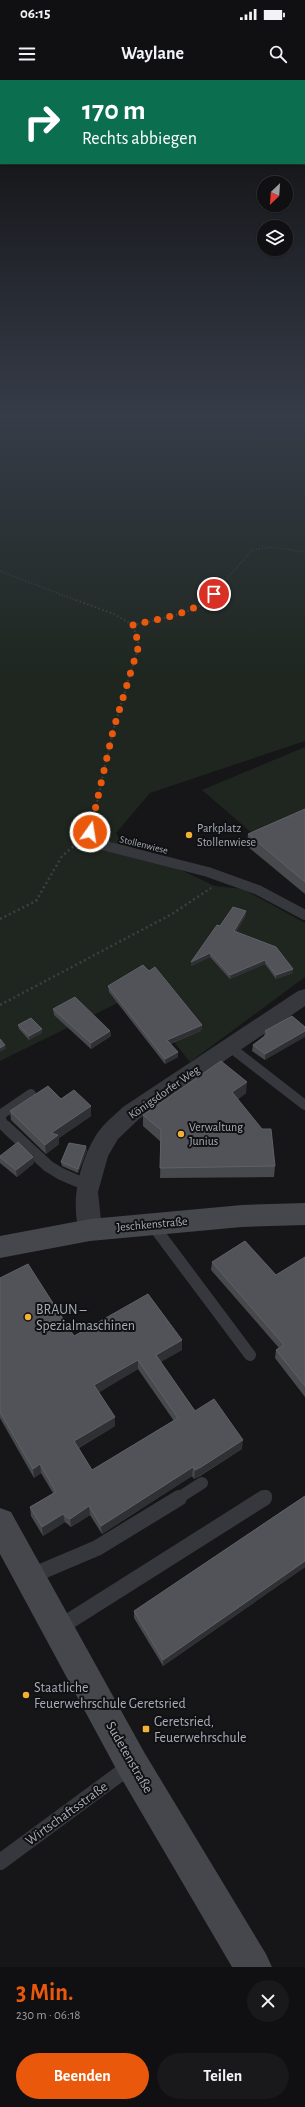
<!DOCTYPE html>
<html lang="de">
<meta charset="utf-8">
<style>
body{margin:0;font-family:"Alegreya Sans",sans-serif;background:#19191b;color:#f1f3f6;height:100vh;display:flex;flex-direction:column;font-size:15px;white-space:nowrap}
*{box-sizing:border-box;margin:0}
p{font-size:13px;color:#9c9d9f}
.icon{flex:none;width:22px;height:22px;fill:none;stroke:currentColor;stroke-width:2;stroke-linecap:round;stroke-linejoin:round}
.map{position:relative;height:1887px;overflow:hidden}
.details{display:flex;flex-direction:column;background:#101012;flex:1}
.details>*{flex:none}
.hud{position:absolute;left:0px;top:0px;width:305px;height:84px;box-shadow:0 1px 3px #0004,0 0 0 1px #303032;background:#0b6e4f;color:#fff;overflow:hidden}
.needle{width:26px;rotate:205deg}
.tools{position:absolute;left:257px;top:96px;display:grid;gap:8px}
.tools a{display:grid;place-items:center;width:36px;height:36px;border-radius:50%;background:#101012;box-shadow:0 1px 3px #0004,0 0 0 1px #303032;font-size:20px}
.pin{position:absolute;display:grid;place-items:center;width:34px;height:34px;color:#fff;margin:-17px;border:2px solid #fff;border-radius:50%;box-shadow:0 1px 4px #0007}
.me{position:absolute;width:44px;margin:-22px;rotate:13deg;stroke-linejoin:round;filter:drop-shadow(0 0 3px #0008)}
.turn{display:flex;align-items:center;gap:14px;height:84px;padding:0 16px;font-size:18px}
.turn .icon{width:52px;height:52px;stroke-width:2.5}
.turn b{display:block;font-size:28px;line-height:34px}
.round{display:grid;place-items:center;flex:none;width:42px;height:42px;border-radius:21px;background:#19191b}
.summary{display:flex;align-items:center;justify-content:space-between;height:68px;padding:0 16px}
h1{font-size:24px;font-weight:600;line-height:30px;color:#ea580c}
.button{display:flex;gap:8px;margin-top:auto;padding:8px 16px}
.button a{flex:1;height:46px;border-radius:24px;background:#ea580c;color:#fff;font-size:16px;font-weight:600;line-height:46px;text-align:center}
.button a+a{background:#19191b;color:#f1f3f6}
.status{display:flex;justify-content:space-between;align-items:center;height:28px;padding:0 20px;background:#101012;direction:ltr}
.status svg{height:11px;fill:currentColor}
header{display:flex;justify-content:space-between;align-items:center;height:52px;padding:0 16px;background:#101012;font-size:18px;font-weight:600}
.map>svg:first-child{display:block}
.green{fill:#1e261f}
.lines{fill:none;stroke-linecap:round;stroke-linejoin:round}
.path-far2{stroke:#3d3f44;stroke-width:1.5;stroke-dasharray:1 2;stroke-linecap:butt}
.path-far1{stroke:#3d3f44;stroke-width:2;stroke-dasharray:1.5 2.5;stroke-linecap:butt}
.path{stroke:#3d3f44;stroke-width:2.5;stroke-dasharray:2 3;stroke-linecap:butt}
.lane-far3{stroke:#37383d;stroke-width:8}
.lane-far2{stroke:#37383d;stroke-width:10}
.lane-far1{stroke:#37383d;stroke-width:12}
.lane{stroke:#37383d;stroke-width:16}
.street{fill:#37383d;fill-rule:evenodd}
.secondary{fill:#45474d;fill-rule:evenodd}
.wall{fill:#47494d;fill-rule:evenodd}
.shaded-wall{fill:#2f3033}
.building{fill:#525359;stroke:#5f6168;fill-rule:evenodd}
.route{stroke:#ea580c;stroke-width:7;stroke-dasharray:0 12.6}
.poi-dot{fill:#f2b134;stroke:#111113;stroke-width:1.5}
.labels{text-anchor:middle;stroke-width:4;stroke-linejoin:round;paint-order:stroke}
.far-street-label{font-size:10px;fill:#a8adb8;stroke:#111113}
.poi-label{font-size:12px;fill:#a8adb8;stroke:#111113;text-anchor:start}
.street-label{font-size:12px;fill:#a8adb8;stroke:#111113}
.near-poi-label{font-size:14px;fill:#a8adb8;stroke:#111113;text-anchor:start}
.near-street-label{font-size:14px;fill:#a8adb8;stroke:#111113}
</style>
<div class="status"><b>06:15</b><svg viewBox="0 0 49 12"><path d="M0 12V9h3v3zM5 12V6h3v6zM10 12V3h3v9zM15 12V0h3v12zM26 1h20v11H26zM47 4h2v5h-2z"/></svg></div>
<header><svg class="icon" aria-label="menu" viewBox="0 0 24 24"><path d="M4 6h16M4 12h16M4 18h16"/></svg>Waylane<svg class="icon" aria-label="search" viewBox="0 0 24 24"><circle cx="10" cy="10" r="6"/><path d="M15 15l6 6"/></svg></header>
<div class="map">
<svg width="305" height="1887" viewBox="0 0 305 1887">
<rect width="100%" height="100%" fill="#161618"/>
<g class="green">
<path d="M0 336H305V661L150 713 116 753 121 762 215 806 243 809 305 843V897L190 982 136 914 0 981Z"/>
<path d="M305 667V730L252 753 202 710Z"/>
</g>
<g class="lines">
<g class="path-far2">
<path d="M0 491 78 521"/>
<path d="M207 521 252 470 271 467 305 472"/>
</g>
<g class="path-far1">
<path d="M76 520 114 534 133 545 139 565 113 651 93 740"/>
<path d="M133 545C151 541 196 533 208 520"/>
</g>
<g class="path">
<path d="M0 839 36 821 62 776 81 760"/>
<path d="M0 925 172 834 211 808"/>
</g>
<path class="lane-far3" d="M90 752 91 753"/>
<g class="lane-far2">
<path d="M90 752 102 765 208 792 258 810 305 835"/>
<path d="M230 967 305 1025"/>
<path d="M6 1047 3 1044 0 1035 31 1014"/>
</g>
<g class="lane-far1">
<path d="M5 1046 48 1086 61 1094 89 1106"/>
<path d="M152 1144 250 1275"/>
<path d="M177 1419 202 1403"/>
<path d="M262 1419 266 1416"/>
</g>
<g class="lane">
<path d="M31 1496 97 1468 179 1418"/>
<path d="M60 1547 264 1418"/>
<path d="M0 1782 129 1687"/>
</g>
<path class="street" d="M305 909V926L139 1039 118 1059 108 1076 98 1112 102 1150 98 1157 90 1160 82 1157C67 1127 81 1071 103 1046 109 1039 117 1033 123 1027L298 911Z"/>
<g class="secondary">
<path d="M305 1123V1145L242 1147 90 1161 0 1178V1156L90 1139 242 1125Z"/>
<path d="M0 1428 11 1432 144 1672 266 1874 272 1887H232L120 1696 0 1474Z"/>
</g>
</g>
<g class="wall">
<path d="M305 729V814L247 766 248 754Z"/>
<path d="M246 835 236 852 293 889V893L276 899 265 884 230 899 210 877 191 886 220 846Z"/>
<path d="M108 906 202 945 201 951 170 964 178 972V977L165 984 109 912Z"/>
<path d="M53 929 110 951 111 956 91 969 54 935Z"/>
<path d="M292 936 265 980 252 971 253 965 264 956 265 951Z"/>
<path d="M18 945 42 949V953L29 960 19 949Z"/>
<path d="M246 1013 238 1019 275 1086 274 1097 160 1098 161 1062 143 1046V1035Z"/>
<path d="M61 1019 91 1036 59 1058V1064L46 1074 11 1040 10 1031Z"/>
<path d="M87 1070 78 1093 62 1086 61 1082Z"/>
<path d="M0 1076 34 1083 17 1097 0 1083Z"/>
<path d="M305 1177V1317L275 1278 276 1270 279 1268 211 1190 212 1182 276 1195Z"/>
<path d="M0 1198 74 1256 182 1260V1270L160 1282 195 1331 242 1369 200 1396 194 1399 192 1396 102 1454 90 1435 71 1447 65 1442 43 1456 31 1436 30 1427 53 1413 41 1393 34 1398 0 1338ZM138 1289 174 1341 92 1390 79 1368 115 1346 99 1312Z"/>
<path d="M305 1416V1487L163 1586 134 1538V1531Z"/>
</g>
<g class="shaded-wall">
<path d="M246 831V835L234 855V851Z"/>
<path d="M210 873V877L191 886V882Z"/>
<path d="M265 880V884L230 899V895Z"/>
<path d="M293 889V893L276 899V895Z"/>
<path d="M202 945 201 951 166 965 167 960Z"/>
<path d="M42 949V953L29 960V956Z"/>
<path d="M110 951 111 956 91 969V963Z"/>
<path d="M305 951V957L265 980V974Z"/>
<path d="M5 965 6 969 0 972V968Z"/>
<path d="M178 972V977L165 984V979Z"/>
<path d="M247 1002 246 1013 231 1024 232 1012Z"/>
<path d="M91 1026V1036L59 1058V1064L46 1074 45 1065 51 1053Z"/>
<path d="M86 1066 87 1070 78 1093V1089Z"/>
<path d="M33 1077 34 1083 17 1097 16 1090Z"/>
<path d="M182 1260V1270L156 1285V1275Z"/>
<path d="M138 1280V1289L95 1315 94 1305Z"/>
<path d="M115 1337V1346L75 1370 74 1361Z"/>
<path d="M243 1360 242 1369 194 1399 195 1390Z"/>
<path d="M40 1384 41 1393 34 1398 33 1389Z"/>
<path d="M193 1387 192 1396 102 1454 101 1446Z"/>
<path d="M89 1426 90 1435 71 1447 70 1439Z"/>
<path d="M63 1434 65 1442 43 1456 42 1447Z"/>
<path d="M305 1481V1487L163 1586V1580Z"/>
</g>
<g class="building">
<path d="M305 729V802L248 754Z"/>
<path d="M233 827 246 831 234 851 276 867 293 889 276 895 265 880 230 895 210 873 191 882 217 845 220 846Z"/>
<path d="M143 885 149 891 155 887 202 945 167 960 178 972 165 979 108 906Z"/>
<path d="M75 917 110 951 91 963 53 929Z"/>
<path d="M292 936 305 947V951L265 974 253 965 268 954 265 951Z"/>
<path d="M31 938 42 949 29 956 18 945Z"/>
<path d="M0 959 5 965 0 968Z"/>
<path d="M221 981 247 1002 232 1012 262 1049H271L275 1086 160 1088 161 1050 143 1035Z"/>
<path d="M48 1006 61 1019 74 1010 91 1026 51 1053 58 1055 45 1065 10 1031Z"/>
<path d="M18 1062 33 1077 16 1090 0 1077V1076Z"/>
<path d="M69 1063 86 1066 78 1089 61 1082Z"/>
<path d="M245 1161 276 1195 305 1177V1306L276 1270 284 1265 212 1182Z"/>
<path d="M28 1184 74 1256 148 1214 182 1260 156 1275 195 1331 214 1319 243 1360 201 1387 195 1390 193 1387 101 1446 89 1426 70 1439 63 1434 42 1447 30 1427 56 1412 40 1384 33 1389 0 1332V1198ZM138 1280 178 1338 92 1390 74 1361 115 1337 94 1305Z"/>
<path d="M305 1416V1481L163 1580 134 1531Z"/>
</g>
<linearGradient id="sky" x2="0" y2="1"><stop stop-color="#0c0c0d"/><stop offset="0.56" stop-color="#363c48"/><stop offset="1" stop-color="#363c48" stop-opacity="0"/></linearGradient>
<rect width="305" height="600" fill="url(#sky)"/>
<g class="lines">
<path class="route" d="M90 752 113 651 139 565 133 545C160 538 193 535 214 514"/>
</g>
<g class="poi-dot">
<circle cx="189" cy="755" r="4"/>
<circle cx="181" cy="1054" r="4"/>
<circle cx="28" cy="1237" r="4"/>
<circle cx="26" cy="1615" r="4"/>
<rect x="142" y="1645" width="8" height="8" rx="2"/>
</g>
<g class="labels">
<g class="far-street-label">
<text transform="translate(144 764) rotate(14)" y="4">Stollenwiese</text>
</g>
<g class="poi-label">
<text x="197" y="752">Parkplatz<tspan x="197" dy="14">Stollenwiese</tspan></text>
<text x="189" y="1051">Verwaltung<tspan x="189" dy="14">Junius</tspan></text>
</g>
<g class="street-label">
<text transform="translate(164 1012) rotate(-35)" y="4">Königsdorfer Weg</text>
<text transform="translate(152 1144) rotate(-5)" y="4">Jeschkenstraße</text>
</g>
<g class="near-poi-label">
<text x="36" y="1234">BRAUN –<tspan x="36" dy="16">Spezialmaschinen</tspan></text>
<text x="34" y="1612">Staatliche<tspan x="34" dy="16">Feuerwehrschule Geretsried</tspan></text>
<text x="154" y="1646">Geretsried,<tspan x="154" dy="16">Feuerwehrschule</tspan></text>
</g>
<g class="near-street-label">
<text transform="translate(130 1677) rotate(60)" y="5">Sudetenstraße</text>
<text transform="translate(66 1733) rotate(-36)" y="5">Wirtschaftsstraße</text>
</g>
</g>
</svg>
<div class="tools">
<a><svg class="needle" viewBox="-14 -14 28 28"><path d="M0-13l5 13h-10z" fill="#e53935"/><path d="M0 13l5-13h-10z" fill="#9c9d9f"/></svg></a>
<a><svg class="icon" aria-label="layers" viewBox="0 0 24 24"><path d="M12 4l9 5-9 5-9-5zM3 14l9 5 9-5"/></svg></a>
</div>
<div class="pin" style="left:214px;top:514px;background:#d93025"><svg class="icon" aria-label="arrive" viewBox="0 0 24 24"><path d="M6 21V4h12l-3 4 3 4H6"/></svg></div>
<svg class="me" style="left:90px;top:752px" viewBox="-20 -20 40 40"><circle r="17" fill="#ea580c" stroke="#fff" stroke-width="3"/><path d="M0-11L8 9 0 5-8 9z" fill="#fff"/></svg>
<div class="hud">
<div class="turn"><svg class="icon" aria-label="right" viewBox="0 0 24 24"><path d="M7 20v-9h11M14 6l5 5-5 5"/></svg><div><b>170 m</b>Rechts abbiegen</div></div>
</div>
</div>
<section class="details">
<div class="summary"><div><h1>3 Min.</h1><p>230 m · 06:18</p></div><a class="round"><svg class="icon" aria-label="close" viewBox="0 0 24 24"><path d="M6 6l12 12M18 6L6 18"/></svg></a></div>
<div class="button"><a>Beenden</a><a>Teilen</a></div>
</section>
